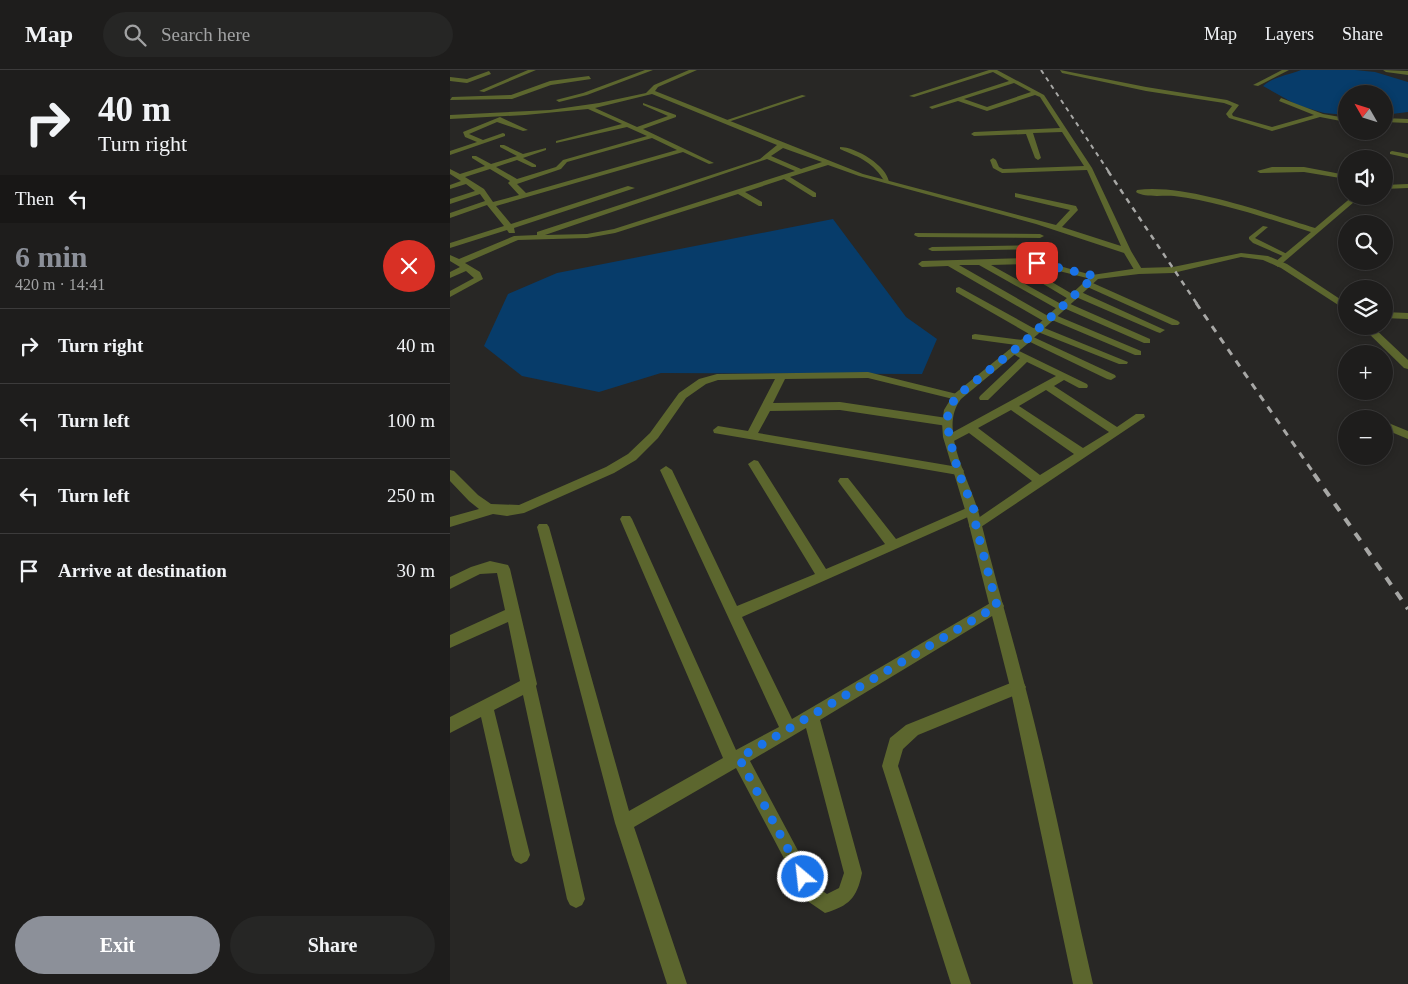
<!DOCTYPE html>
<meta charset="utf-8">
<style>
body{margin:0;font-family:Georgia,serif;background:#262625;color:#f1f3f6;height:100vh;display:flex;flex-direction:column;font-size:19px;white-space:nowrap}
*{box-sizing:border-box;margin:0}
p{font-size:16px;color:#a1a2a3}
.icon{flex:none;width:28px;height:28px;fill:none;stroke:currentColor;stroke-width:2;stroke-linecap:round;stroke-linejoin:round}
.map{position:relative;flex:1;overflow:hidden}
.details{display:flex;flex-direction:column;background:#1e1d1c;width:450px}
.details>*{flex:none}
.banner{background:#1e1d1c;color:#f1f3f6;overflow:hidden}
.needle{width:32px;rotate:309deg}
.controls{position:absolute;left:888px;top:15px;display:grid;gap:10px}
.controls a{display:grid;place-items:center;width:55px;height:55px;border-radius:50%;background:#1e1d1c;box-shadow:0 2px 8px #0003,0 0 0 1px #3c3b3b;font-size:25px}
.pin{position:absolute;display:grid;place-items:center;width:42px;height:42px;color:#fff;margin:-21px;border-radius:10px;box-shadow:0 2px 8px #0006}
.me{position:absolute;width:55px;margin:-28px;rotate:332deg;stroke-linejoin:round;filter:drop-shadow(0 0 4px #0008)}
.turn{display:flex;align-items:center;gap:18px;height:105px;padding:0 15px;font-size:22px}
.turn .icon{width:65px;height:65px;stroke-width:2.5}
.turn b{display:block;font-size:35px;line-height:42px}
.then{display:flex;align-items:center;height:48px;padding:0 15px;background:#0003;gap:10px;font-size:19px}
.round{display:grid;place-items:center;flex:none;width:52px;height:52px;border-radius:26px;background:#262625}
.overview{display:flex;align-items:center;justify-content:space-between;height:85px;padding:0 15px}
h1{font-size:30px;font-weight:800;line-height:38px;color:#8c9099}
.button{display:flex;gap:10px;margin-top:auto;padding:10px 15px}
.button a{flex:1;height:58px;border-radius:30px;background:#8c9099;color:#fff;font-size:20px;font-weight:800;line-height:58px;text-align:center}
.button a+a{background:#262625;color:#f1f3f6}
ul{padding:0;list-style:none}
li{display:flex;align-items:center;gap:15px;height:75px;padding:0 15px;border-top:1px solid #3c3b3b}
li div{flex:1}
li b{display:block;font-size:19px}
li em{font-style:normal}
header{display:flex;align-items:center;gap:30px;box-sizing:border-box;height:70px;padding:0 25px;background:#1e1d1c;border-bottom:1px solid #3c3b3b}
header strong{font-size:24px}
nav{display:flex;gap:28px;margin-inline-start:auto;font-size:18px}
.search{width:350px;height:45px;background:#262625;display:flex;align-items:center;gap:12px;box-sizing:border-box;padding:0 18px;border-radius:28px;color:#a1a2a3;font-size:19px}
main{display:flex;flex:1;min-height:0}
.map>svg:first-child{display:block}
.water{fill:#073c6a}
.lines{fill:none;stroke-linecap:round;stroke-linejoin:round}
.service{fill:#5c662e;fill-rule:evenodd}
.minor{fill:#5c662e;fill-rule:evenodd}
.tertiary{fill:#5c662e;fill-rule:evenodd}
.rail-far3{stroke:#a7a7a5;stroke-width:2;stroke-dasharray:4.5 4.5;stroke-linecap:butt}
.rail-far2{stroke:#a7a7a5;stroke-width:2.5;stroke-dasharray:5.5 5.5;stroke-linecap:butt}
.rail-far1{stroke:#a7a7a5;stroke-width:3;stroke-dasharray:7 7;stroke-linecap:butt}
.rail{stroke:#a7a7a5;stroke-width:4;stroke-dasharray:9 9;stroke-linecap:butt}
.route{stroke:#1a73e8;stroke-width:9;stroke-dasharray:0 16.2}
</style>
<header>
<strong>Map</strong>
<div class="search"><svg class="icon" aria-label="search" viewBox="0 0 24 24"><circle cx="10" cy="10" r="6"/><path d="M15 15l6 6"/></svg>Search here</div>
<nav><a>Map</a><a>Layers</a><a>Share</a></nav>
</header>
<main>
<section class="details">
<div class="banner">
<div class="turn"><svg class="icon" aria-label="right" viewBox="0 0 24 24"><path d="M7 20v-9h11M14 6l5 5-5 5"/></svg><div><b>40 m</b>Turn right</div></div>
<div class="then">Then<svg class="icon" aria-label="left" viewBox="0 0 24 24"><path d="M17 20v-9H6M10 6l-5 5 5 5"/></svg></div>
</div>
<div class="overview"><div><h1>6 min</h1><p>420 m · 14:41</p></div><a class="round" style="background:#d93025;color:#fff"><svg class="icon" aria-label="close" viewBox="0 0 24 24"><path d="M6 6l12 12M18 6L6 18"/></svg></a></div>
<ul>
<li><svg class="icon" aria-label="right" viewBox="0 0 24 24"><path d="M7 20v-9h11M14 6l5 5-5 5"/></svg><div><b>Turn right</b></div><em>40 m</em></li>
<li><svg class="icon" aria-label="left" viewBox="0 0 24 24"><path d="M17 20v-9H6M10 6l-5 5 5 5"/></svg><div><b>Turn left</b></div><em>100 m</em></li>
<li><svg class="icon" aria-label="left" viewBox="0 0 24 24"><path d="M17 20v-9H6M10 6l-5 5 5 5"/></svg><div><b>Turn left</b></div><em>250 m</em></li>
<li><svg class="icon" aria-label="arrive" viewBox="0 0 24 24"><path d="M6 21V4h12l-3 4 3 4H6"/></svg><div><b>Arrive at destination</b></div><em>30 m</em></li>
</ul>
<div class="button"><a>Exit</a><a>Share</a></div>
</section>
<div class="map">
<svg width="958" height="914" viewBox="0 0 958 914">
<rect width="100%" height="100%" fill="#282725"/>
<g class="water">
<path d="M851 0H905L925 2 958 12V42L934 45V24H896V45L874 43 847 35 813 16C823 7 838 5 851 0Z"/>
<path d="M383 149 456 247 487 269 472 304 211 303 149 322 72 306 34 276 58 224 107 203Z"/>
</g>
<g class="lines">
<g class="service">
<path d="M352 25 356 26 278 52 274 51Z"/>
<path d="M390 77C406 77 437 96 439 112H435C423 92 411 88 390 79Z"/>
<path d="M813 156 818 157 805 168 839 185V187H835L803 173 799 169V167Z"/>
</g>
<g class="minor">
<path d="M78 0H86L34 22 29 21Z"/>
<path d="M195 0H203L137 25 109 32 106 30 133 23Z"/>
<path d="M239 0H247L208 17 205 21 413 104 606 155 620 140 565 127V123L626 136 628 140 612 157 671 176 637 100 552 103 543 98 540 90 543 88 546 90 549 97 553 99 634 96 612 62 583 63 591 88 588 90 585 88 576 64 524 66 521 64 524 62 610 58 590 27 585 25 537 41 508 31 482 39 479 37 559 11 543 2 464 27 459 26 539 0H547L594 25 642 98 681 181 693 201 686 203 674 183 586 154 409 106 378 95 340 107 366 123V127H363L334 109 295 122 312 132V136H309L288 124 165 163 137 168 68 170 15 193 30 202 33 209 0 227V221L24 208 16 201 0 208V202L10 197 0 191V185L9 189 64 166 87 165V162L310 89 327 75 202 24 145 38 187 57 218 46 193 35V33L226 45V47L193 59 264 93 259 94 233 82 46 136 61 154 178 116 185 118 64 158 65 163H59L57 160 0 178V173L54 156 37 135 0 148V143L35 131 30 124 0 134V129L25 121 16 114 0 119V115L11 111 0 104V99L10 104 35 96 22 88V86H26L41 94 67 86 50 77V75H54L73 84 96 78V80L73 88 86 95V97H82L67 90 46 97 67 109 106 97 113 90 197 66 177 57 106 73V71L172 54 138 39 75 45 0 49V45L100 40 149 33 196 23 204 15ZM564 13 581 22 537 37 514 29ZM202 68 227 80 76 123 67 114 111 99 117 92ZM333 78 372 92 351 99 321 86ZM317 89 345 101 164 159 137 164 95 165ZM40 99 60 111 58 113 69 125 43 132 34 119 15 107Z"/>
<path d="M610 0 696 17 777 30 789 35 782 44 783 46 822 57 864 45 829 31 831 28 873 44 896 48V52L870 47 822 61 779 48 776 44 782 36 774 33 696 21 612 3Z"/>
<path d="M832 0H839L808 16 803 15Z"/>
<path d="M933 0 958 1V5L936 2Z"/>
<path d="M39 1 41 4 17 13 0 11V7L17 9Z"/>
<path d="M139 6 141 9 101 15 62 29 0 30 2 27 61 25 100 11Z"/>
<path d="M50 47 78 60 73 61 47 52 19 64 33 70 53 63 55 64V66L0 85V81L27 72 15 67 13 62Z"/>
<path d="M934 48 958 49V53L934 52Z"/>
<path d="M942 81 958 84V88L940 84V82Z"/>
<path d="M822 97H854L896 105V109L854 102 810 103 807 101Z"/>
<path d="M958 114V118L934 119V115Z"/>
<path d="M687 120C736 113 818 144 865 158L903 126H911L828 197 824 194 825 192 861 162C816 148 771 132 724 126 713 125 695 128 686 122Z"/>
<path d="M465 163 590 164 594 166 590 168 468 167 464 165Z"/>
<path d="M589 175 593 177 592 179 482 181 478 179 482 177Z"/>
<path d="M581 188 649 207 645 210 581 194 541 195 611 234 618 233 700 269V273H694L616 239 609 240 529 195H509L598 246 605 245 691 281V285H685L602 250 595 252 498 196 472 197 468 194 472 191Z"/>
<path d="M583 201 624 225 625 222H631L715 260 710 263 707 262 626 227V230H620L580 206 579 204Z"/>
<path d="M636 210 728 251 730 253 728 255H722L633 215V211Z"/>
<path d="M509 217 585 259 586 257H592L678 292 677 294H669L588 262 587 265H581L506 222V218Z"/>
<path d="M911 256H922L958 290V299L954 298Z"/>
<path d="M525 264 573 270 578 273 573 276 522 269V265Z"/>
<path d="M579 265 665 305 666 307 661 310 657 309 576 270 574 268Z"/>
<path d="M563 278 637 314 638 316 637 318H629L614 310 604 316 667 357 686 344H694L695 347 525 461 521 459 519 456 521 453 582 411 519 363 500 373 494 369 496 366 606 306 577 292 538 330H530L529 328 530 326 570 288 558 281ZM596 320 659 362 633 378 569 336ZM561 340 624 384 590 405 528 358Z"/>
<path d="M418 302 507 324 512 327 507 330 418 308 335 309 323 333 390 332 497 348 501 349 502 352 501 355 497 356 390 340 320 341 308 363 508 397 512 398 514 401 512 404 508 405 264 363 263 360 268 356 298 361 325 309 268 310 256 314 236 328 208 368 186 390 164 403 74 443 57 446 43 444 0 457V447L29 439 19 431 0 411V400L4 401 28 425 41 434 69 435 156 397 178 384 200 363 229 323 249 309 267 304Z"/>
<path d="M936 352 958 361V369L934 359V353Z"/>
<path d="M304 390 308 391 376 499 435 474 390 414 388 411 390 408H398L446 469 519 437H527L529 440 527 443 292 547 342 649 542 532 547 530 552 532 554 536 552 540 370 650 412 803C407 828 399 836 375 843L356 830 286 698 184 757 237 914H217L165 753 87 457 89 454H97L99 457 179 741 273 688 170 449 172 446H180L182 449 286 680 329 657 210 400 216 396 222 400 287 536 365 504 298 394ZM356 658 394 803 389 818 377 824 368 818 300 691Z"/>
<path d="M40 491 58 495 60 499 87 614 86 616 135 829 132 835 126 838 120 835 117 829 73 625 44 640 80 785 77 791 71 794 65 791 62 785 31 647 0 663V647L70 611 58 552 0 578V565L55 540 47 503 30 504 0 519V507L21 497Z"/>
<path d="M568 610 573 612 576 617 573 622 468 665 453 679 448 696 521 914H501L432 696 440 668 456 655Z"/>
</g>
<g class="tertiary">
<path d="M791 183 818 186 837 194 896 233V240L831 198 813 190 791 187 723 203 689 204 648 209 576 275 511 329C487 359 521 412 529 444 543 502 560 558 575 616 601 714 620 815 643 914H623L560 617 516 443 493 367 492 353 494 340 503 325 570 271 642 205 689 198 723 197Z"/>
<path d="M934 242 958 243V249L934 248Z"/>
</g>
<path class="rail-far3" d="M591 0 659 102"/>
<path class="rail-far2" d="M658 101 747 234"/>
<path class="rail-far1" d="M746 233 865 405"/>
<path class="rail" d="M864 404 958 539"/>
</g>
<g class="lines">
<path class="route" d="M353 807 289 688 547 536 526 456 524 440 508 401 500 370 497 352 499 338 507 326 573 273 645 206 587 193"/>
</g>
</svg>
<div class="controls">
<a><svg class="needle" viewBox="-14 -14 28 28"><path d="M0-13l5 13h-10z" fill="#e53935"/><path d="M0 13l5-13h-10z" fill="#a1a2a3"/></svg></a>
<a><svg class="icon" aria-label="sound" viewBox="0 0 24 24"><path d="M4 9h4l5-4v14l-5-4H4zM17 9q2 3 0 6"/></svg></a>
<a><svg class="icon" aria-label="search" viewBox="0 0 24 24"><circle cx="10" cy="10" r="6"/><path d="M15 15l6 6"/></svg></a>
<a><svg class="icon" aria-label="layers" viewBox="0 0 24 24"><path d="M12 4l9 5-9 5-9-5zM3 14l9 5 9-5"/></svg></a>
<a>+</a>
<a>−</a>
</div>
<div class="pin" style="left:587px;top:193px;background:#d93025"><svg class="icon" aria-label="arrive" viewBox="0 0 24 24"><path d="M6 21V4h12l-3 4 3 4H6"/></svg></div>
<svg class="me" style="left:353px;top:807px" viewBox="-20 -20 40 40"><circle r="17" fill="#1a73e8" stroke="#fff" stroke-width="3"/><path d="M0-11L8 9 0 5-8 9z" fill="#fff"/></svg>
</div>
</main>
